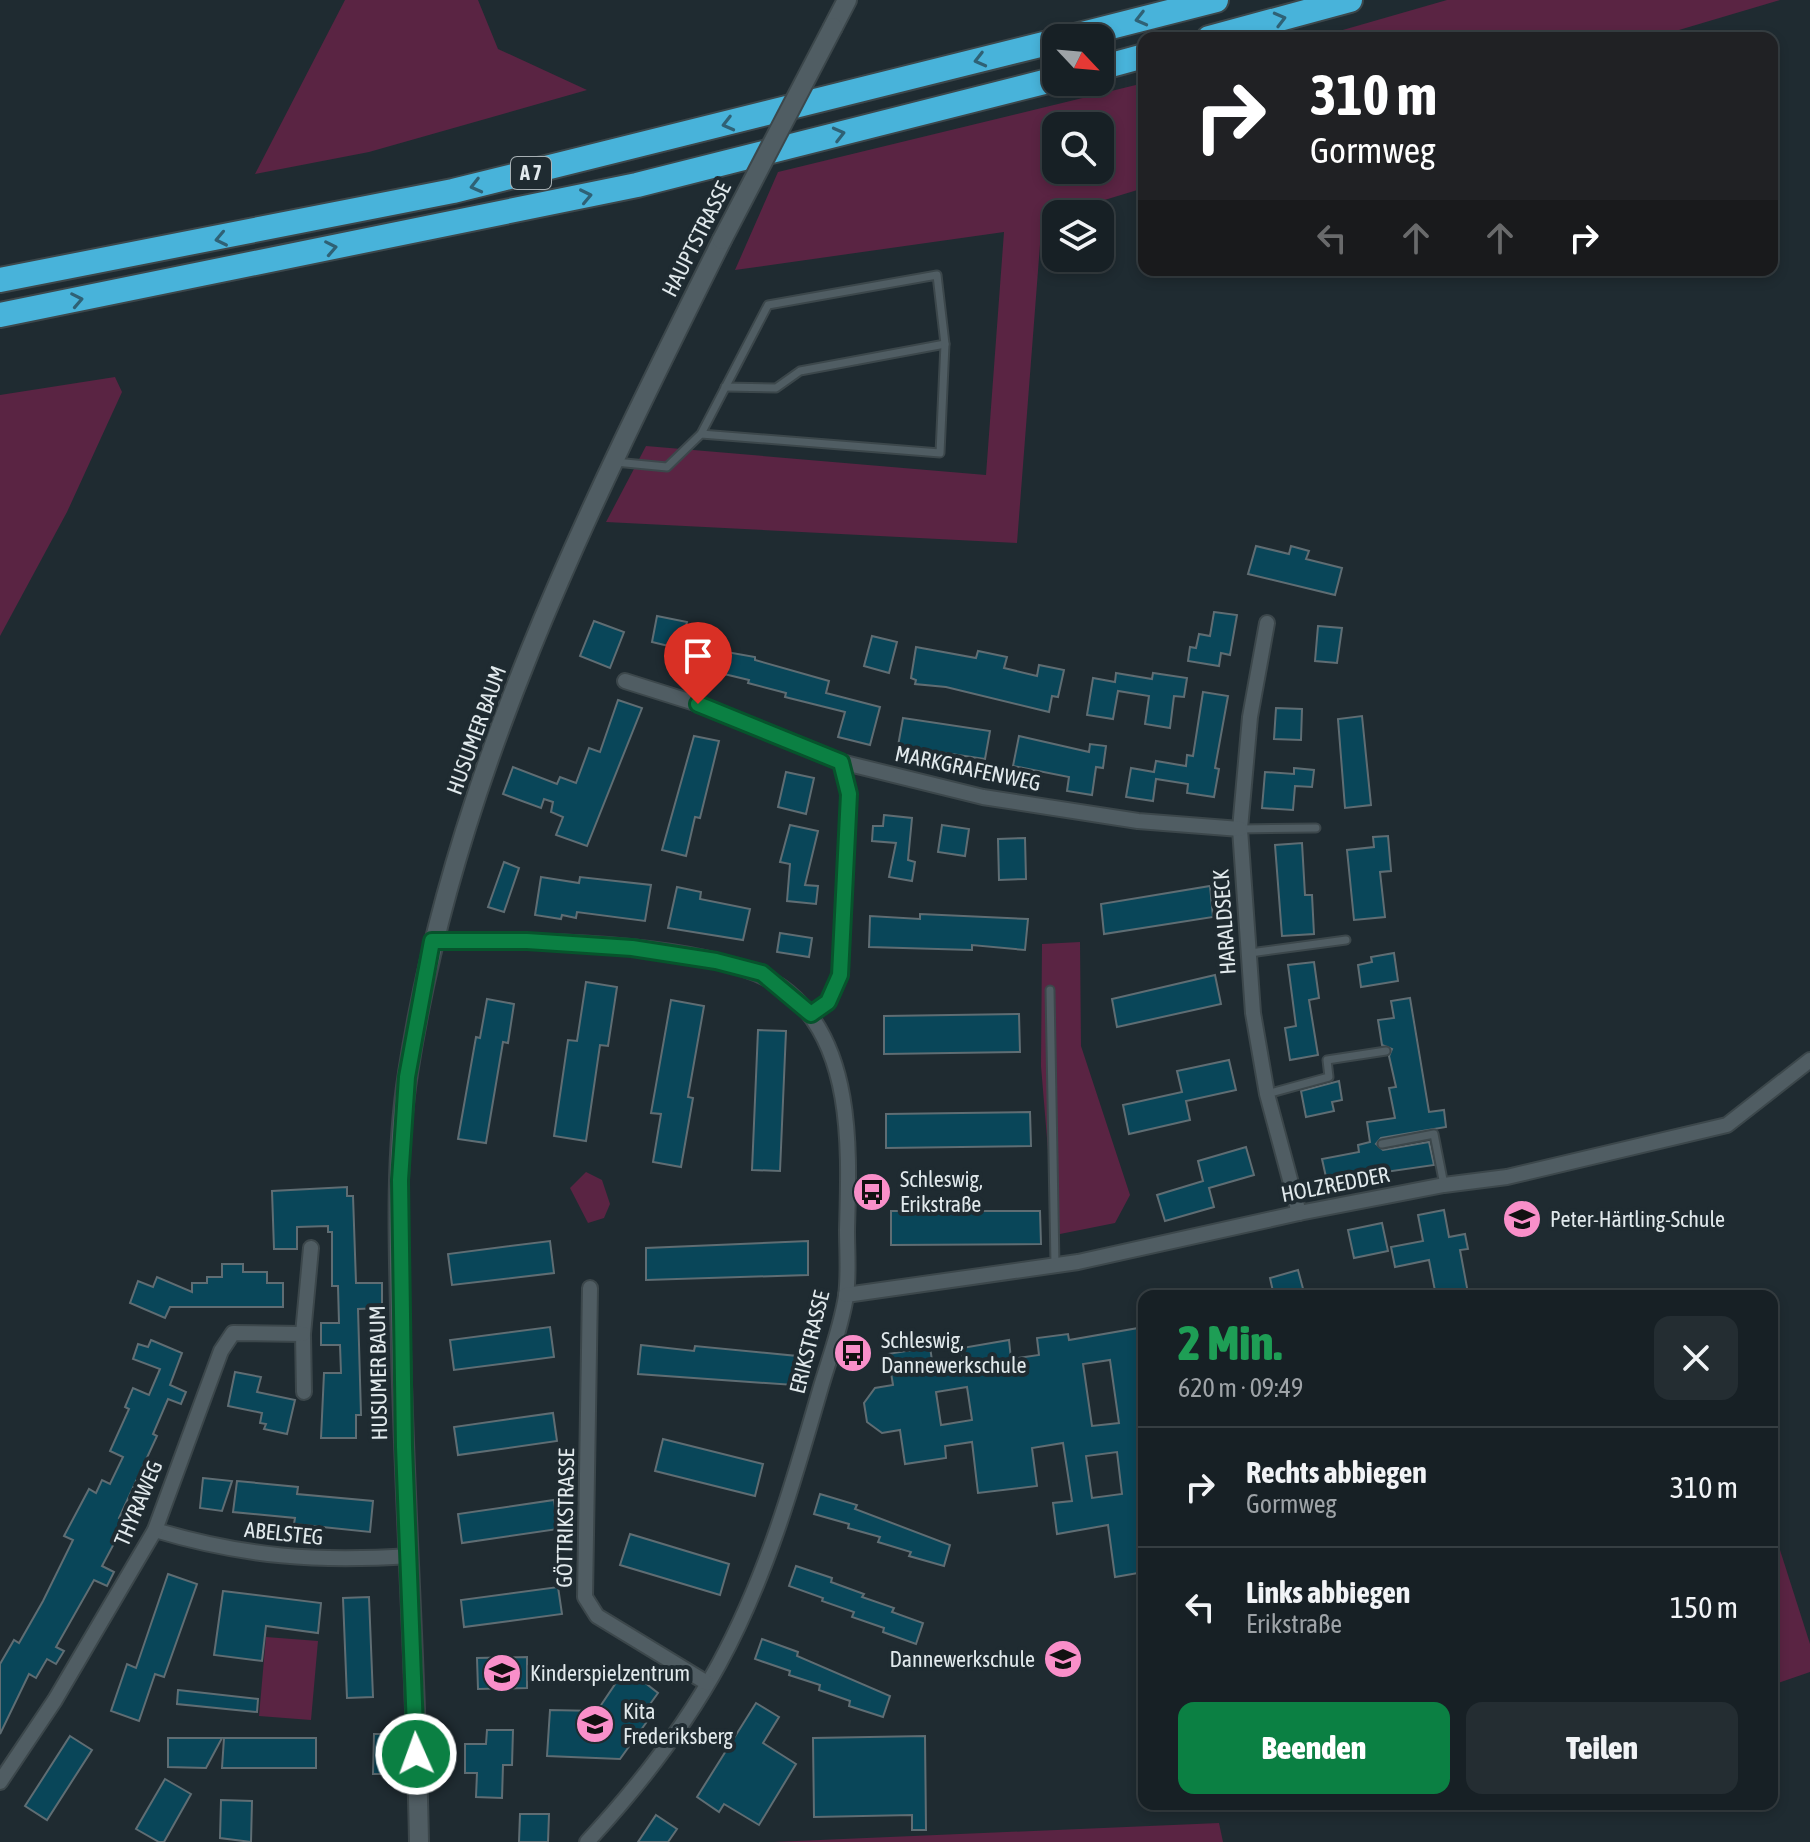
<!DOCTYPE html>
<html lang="de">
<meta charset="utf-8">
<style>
body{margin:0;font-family:"Asap Condensed",sans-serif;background:#242d32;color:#f1f3f6;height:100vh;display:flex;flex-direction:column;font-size:30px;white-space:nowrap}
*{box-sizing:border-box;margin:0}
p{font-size:26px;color:#9ea3a7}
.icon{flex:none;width:44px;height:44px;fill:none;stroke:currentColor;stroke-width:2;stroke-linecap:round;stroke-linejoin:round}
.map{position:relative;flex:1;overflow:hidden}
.panel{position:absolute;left:1138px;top:1290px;width:640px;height:520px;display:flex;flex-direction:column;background:#172025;border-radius:16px;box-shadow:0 4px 12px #0003,0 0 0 2px #363e42}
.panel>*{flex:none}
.guide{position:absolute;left:1138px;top:32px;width:640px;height:244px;border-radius:16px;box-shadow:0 4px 12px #0003,0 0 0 2px #363e42;background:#202124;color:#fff;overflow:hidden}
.needle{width:52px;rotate:116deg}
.controls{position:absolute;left:1042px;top:24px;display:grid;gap:16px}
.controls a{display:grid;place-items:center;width:72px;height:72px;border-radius:16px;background:#172025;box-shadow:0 4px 12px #0003,0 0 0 2px #363e42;font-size:40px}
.pin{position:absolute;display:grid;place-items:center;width:68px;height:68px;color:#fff;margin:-82px -34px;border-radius:50% 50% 50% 0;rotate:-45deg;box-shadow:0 0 8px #0007}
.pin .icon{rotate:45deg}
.me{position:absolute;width:88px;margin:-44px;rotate:358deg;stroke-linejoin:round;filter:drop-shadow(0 0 6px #0008)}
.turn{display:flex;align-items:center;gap:28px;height:168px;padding:0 40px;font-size:36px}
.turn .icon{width:104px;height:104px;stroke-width:2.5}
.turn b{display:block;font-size:56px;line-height:68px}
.lanes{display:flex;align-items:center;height:76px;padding:0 40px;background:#0003;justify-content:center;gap:40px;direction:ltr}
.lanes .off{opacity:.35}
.round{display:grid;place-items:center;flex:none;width:84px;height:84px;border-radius:16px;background:#242d32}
.headline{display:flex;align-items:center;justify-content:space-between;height:136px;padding:0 40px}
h1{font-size:48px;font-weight:800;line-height:60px;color:#1e9e55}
.button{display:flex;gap:16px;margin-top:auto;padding:16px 40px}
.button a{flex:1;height:92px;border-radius:16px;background:#0b8043;color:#fff;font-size:32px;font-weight:800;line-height:92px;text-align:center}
.button a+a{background:#242d32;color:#f1f3f6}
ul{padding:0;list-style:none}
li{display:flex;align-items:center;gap:24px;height:120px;padding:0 40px;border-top:2px solid #363e42}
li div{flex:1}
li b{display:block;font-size:30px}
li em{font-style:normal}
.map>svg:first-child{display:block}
.green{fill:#5a2443;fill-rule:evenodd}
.building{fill:#094659;stroke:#5f6d73;stroke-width:2;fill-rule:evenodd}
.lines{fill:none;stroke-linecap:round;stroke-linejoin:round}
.service-casing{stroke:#3c474b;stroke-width:11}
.minor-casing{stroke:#3c474b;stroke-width:18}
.tertiary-casing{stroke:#3c474b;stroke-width:22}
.motorway-casing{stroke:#3c474b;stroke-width:28}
.service{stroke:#505d63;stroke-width:7}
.minor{stroke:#505d63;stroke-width:14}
.tertiary{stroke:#505d63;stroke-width:18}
.motorway{stroke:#48b3da;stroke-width:24}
.tertiary-bridge-casing{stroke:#3c474b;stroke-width:22;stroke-linecap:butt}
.tertiary-bridge{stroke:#505d63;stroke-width:18}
.oneway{stroke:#2f6175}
.route-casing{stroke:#07532c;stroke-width:20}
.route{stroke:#0b8043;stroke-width:14}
.labels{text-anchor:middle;stroke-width:8;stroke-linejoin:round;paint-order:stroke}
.shield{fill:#1f2b31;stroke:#a7b0b4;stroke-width:2}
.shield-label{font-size:20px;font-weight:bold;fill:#e1e9ec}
.street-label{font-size:22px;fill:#e1e9ec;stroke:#1f2b31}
.poi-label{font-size:22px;fill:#e1e9ec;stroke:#1f2b31;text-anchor:start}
</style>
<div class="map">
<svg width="1810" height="1842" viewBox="0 0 1810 1842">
<rect width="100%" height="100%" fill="#1f2b31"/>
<g class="green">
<path d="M345 0H478L498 49 587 90 369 152 255 174Z"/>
<path d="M1447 0H1780L1652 38H1315Z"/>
<path d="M1144 83V188L1042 219 1017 543 606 522 646 446 986 475 1004 232 735 270 778 172ZM1056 126H1100V170H1056Z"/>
<path d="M115 377 122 392 67 512 0 636V395Z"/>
<path d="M1080 942 1081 1046 1130 1195 1115 1223 1055 1235 1041 1066 1042 944Z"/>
<path d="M586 1172 602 1180 610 1204 604 1218 588 1223 570 1188Z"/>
<path d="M1772 1525 1810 1644V1672L1772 1685Z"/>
<path d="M266 1637 318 1641 311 1720 259 1716Z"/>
<path d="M1219 1823 1223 1842H773Z"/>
</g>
<g class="building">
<path d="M1256 546 1289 554 1291 546 1309 551 1306 559 1342 568 1335 595 1248 574Z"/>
<path d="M1214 612 1237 615 1230 655 1221 653 1219 666 1188 661 1190 647 1196 648 1199 634 1210 636Z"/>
<path d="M657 616 687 622 681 649 652 642Z"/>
<path d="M594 621 624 632 610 668 580 656Z"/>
<path d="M1318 626 1342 628 1337 663 1315 661Z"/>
<path d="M872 636 897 642 889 673 864 666Z"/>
<path d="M916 647 976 658 978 651 1007 657 1004 668 1037 676 1039 665 1064 670 1058 697 1052 696 1049 712 946 687 915 684 916 680 911 678Z"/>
<path d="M704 648 755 657V660L829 681 826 693 880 707 870 745 838 737 845 712 785 697 786 693 748 683 749 680 699 668Z"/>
<path d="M1116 673 1152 679 1153 673 1187 678 1184 697 1174 696 1170 728 1145 724 1149 696 1118 691 1113 719 1087 715 1093 678 1115 682Z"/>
<path d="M1203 692 1228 696 1215 768 1219 769 1214 797 1187 793 1188 784 1156 779 1153 801 1126 797 1131 768 1154 772 1156 761 1186 766 1187 755 1193 756Z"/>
<path d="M618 700 642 708 587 846 556 835 563 817 551 812 553 802 544 799 541 808 503 794 513 767 557 784 560 777 576 783 589 748 600 752Z"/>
<path d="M1276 708 1302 709 1301 740 1274 739Z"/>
<path d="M1362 716 1371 805 1345 808 1338 719Z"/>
<path d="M903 718 990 731 985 759 898 746Z"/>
<path d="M694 736 719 741 700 818 695 817 686 856 662 850Z"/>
<path d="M1019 736 1089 752 1090 744 1106 746 1103 768 1096 767 1092 795 1067 791 1069 777 1013 766Z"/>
<path d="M1294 768 1314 770 1312 787 1295 786 1293 810 1262 808 1265 772 1294 774Z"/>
<path d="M786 772 814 778 806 814 778 807Z"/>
<path d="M884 815 912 818 908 860 915 862 912 881 889 877 896 843 872 841 873 826H883Z"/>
<path d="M790 825 818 831 805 885 818 886 816 904 787 901 790 864 780 862Z"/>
<path d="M942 825 969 829 965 856 938 852Z"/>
<path d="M1388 836 1391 871 1380 872 1385 917 1354 920 1347 850 1374 847 1373 837Z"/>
<path d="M1025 838 1026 879 999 880 998 839Z"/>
<path d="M1302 843 1305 895H1312L1314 934 1282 936 1275 845Z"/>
<path d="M504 862 519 868 504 912 488 907Z"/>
<path d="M541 877 579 883 580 877 651 885 645 921 577 912 576 918 562 915 561 919 535 915Z"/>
<path d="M1210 886 1213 917 1104 934 1101 904Z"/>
<path d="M677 887 701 892 700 899 750 909 743 940 668 928Z"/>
<path d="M920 914 1028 919 1025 950 972 945V950L869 947 870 916 920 919Z"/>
<path d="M780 933 812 938 809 957 777 952Z"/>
<path d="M1394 953 1398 981 1361 987 1358 965 1372 962 1371 957Z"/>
<path d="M1314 962 1319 998 1309 1000 1318 1055 1290 1060 1285 1028 1296 1026 1288 965Z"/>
<path d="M1215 975 1221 1004 1117 1027 1112 999Z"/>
<path d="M586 982 617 987 608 1046 600 1045 586 1141 554 1136 568 1040 577 1041Z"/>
<path d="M1410 998 1429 1112 1444 1110 1446 1127 1381 1138 1376 1144 1383 1150 1429 1142 1434 1165 1364 1175 1365 1179 1328 1186 1322 1159 1359 1152 1358 1145 1370 1142 1367 1122 1395 1118 1389 1088 1396 1087 1389 1056 1392 1049 1382 1045 1378 1020 1394 1018 1391 1001Z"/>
<path d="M487 999 514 1004 508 1043 503 1042 486 1143 458 1139 476 1037 480 1038Z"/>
<path d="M671 1000 704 1006 688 1097 693 1098 681 1167 653 1162 661 1114 651 1113Z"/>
<path d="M1019 1014 1020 1052 884 1054V1016Z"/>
<path d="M758 1030 786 1031 780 1171 752 1170Z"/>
<path d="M1229 1060 1236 1090 1186 1101 1190 1120 1129 1134 1123 1105 1182 1092 1177 1071Z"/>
<path d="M1339 1081 1342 1100 1332 1102 1334 1111 1306 1117 1301 1091Z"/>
<path d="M1030 1112 1031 1146 886 1148V1114Z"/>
<path d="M1246 1147 1254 1175 1209 1188 1214 1207 1165 1221 1157 1195 1203 1181 1198 1161Z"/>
<path d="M347 1187V1196H353L356 1283H382V1308L358 1309 361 1415H356V1438H321L324 1373H341L340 1345H321V1323H339L338 1286H332V1232H328V1226L297 1227V1249H274L272 1191Z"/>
<path d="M1444 1210 1449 1237 1465 1234 1468 1249 1460 1250 1468 1293 1436 1296 1429 1260 1395 1267 1391 1247 1423 1241 1418 1215Z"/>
<path d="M891 1211H1040L1041 1244 891 1245Z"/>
<path d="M1382 1223 1388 1251 1354 1258 1348 1230Z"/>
<path d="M550 1241 554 1273 452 1285 448 1254Z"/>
<path d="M808 1241V1275L646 1280V1248Z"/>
<path d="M222 1264H243V1272H267V1283H283V1307H170L165 1318 130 1303 138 1281 153 1287 157 1277 192 1292V1283H207V1277H222Z"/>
<path d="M1298 1270 1305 1296H1274L1270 1278Z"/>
<path d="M550 1327 554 1357 454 1370 450 1340Z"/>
<path d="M1144 1327V1572L1115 1577 1108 1525 1057 1534 1053 1503 1072 1501 1063 1443 1032 1448 1037 1486 978 1493 972 1442 945 1446 946 1458 905 1464 900 1430 882 1433 867 1422 864 1403 875 1388 893 1385 888 1354 930 1347 934 1374 964 1370 962 1348 1009 1340 1011 1359 1039 1355 1037 1338 1068 1334 1069 1340ZM1110 1360 1119 1423 1092 1426 1083 1364ZM967 1387 972 1420 941 1425 936 1392ZM1117 1452 1122 1494 1092 1498 1086 1456Z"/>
<path d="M151 1340 182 1353 170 1385 186 1392 181 1404 168 1399 153 1434 157 1436 119 1518 126 1521 102 1566 114 1572 107 1586 94 1580 56 1647 64 1651 56 1664 47 1659 36 1678 29 1674 0 1734V1664L14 1640 19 1643 43 1601 73 1540 64 1536 89 1489 96 1493 102 1480 110 1484 123 1457 110 1451 129 1409 125 1407 133 1388 149 1395 160 1369 133 1359 138 1344 148 1347Z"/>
<path d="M641 1345 694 1351 695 1346 797 1356 794 1385 638 1374Z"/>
<path d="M235 1372 261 1377 257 1392 295 1400 287 1434 264 1429 266 1424 260 1423 262 1413 228 1406Z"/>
<path d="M553 1413 557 1441 458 1455 454 1427Z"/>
<path d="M663 1439 763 1464 755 1496 655 1471Z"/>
<path d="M203 1478 232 1481 222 1511 200 1508Z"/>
<path d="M237 1481 298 1487 297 1494 373 1501 370 1532 294 1524 295 1518 233 1512Z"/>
<path d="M820 1494 857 1505 855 1509 950 1545 944 1566 909 1556 911 1552 878 1542 880 1537 848 1528 849 1524 814 1514Z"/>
<path d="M554 1500 558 1529 462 1543 458 1514Z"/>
<path d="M630 1534 729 1564 720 1595 620 1565Z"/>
<path d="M796 1566 832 1578 831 1582 864 1594 862 1597 894 1608 892 1612 923 1623 916 1644 883 1632 884 1628 852 1617 854 1612 822 1601 823 1598 789 1586Z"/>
<path d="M168 1574 197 1584 164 1677 155 1674 139 1721 111 1711 127 1664 136 1668Z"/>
<path d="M558 1587 562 1614 464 1627 461 1600Z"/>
<path d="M223 1591 321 1603 318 1633 266 1626 262 1661 214 1655Z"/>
<path d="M369 1597 373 1697 347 1698 343 1598Z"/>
<path d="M762 1639 798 1652 797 1656 890 1696 883 1717 849 1706 850 1701 819 1690 820 1685 789 1675 790 1671 755 1659Z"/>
<path d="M527 1657V1688L478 1689 477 1658Z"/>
<path d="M626 1668 658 1693 645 1711 651 1716 620 1759 547 1756 550 1710 597 1711Z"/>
<path d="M178 1690 258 1699 257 1712 177 1704Z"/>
<path d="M756 1703 779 1717 763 1743 796 1764 759 1825 724 1804 719 1812 697 1797Z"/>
<path d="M487 1730H513L512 1765H503L502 1798 476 1797 477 1773H465V1744H486Z"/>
<path d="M374 1734H389V1774H373Z"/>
<path d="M70 1736 92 1750 47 1820 25 1806Z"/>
<path d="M925 1736 926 1830H912V1815L814 1817 813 1738Z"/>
<path d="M168 1738H222L206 1768 168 1767Z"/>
<path d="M224 1738H316V1768H222Z"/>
<path d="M165 1779 191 1794 164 1842H159L136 1829Z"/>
<path d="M221 1800 252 1801 251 1842 220 1838Z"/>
<path d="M520 1814H549L548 1842H519Z"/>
<path d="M656 1815 677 1829 668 1842H638Z"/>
</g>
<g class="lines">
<defs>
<g id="service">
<path d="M725 387 776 388 800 371 945 344"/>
<path d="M615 462 667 467 701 434 768 305 937 275 945 344 940 453 701 434"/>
<path d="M1240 829 1316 828"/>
<path d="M1250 953 1346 940"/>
<path d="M1050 990 1055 1265"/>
<path d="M1267 1094 1329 1077 1327 1060 1386 1051"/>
<path d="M1382 1144 1434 1134 1444 1185"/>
</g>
<g id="minor">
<path d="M1267 623 1250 717 1240 829 1253 1013 1267 1094 1299 1213"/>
<path d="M625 681 698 704 841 762 983 797 1138 821 1240 829"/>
<path d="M432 941C519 941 722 937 788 992 855 1047 849 1153 847 1230 847 1252 849 1274 846 1296 841 1328 829 1359 820 1390 793 1484 766 1578 719 1664 684 1728 636 1789 587 1842"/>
<path d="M811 1014 828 1002 840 975 849 794 841 762"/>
<path d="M590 1288 585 1597 597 1616 707 1683"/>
<path d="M846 1295 1078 1262 1299 1213 1444 1185 1507 1177 1727 1125 1810 1060"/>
<path d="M304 1392 303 1334 311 1248"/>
<path d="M155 1530C245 1557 317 1562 410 1556"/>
<path d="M0 1782 55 1700 155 1530 221 1351 233 1333 303 1334"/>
</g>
<g id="tertiary">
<path d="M833 27 847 0"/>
<path d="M419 1842C416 1677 405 1513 401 1349 399 1258 394 1163 408 1073 453 777 590 505 722 240"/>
</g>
<g id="motorway">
<path d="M1067 38 1216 0"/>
<path d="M1209 38 1350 0"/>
<path d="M1100 68 1144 56"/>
<path d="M0 280 453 191 1056 41"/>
<path d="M0 315 637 185 1056 79"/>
</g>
</defs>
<use href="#service" class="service-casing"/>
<use href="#minor" class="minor-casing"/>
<use href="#tertiary" class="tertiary-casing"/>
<use href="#motorway" class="motorway-casing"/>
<use href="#service" class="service"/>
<use href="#minor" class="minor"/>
<use href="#tertiary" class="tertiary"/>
<use href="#motorway" class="motorway"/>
<defs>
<path id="tertiary-bridge" d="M722 240 833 27"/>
</defs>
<use href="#tertiary-bridge" class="tertiary-bridge-casing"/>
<use href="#tertiary-bridge" class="tertiary-bridge"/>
</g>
<defs><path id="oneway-chevron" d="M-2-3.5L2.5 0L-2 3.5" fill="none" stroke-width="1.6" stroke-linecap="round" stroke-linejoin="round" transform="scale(2)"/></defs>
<g class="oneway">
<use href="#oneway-chevron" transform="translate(1141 19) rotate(166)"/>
<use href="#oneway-chevron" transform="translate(1280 19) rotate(-15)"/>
<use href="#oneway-chevron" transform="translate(980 60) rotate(166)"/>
<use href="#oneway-chevron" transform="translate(728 124) rotate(166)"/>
<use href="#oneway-chevron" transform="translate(839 134) rotate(-14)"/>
<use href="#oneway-chevron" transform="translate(476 186) rotate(166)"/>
<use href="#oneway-chevron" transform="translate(586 196) rotate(-12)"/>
<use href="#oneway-chevron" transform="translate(221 239) rotate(168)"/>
<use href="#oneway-chevron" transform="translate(331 248) rotate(-11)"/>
<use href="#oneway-chevron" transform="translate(77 300) rotate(-11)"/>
</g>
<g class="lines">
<defs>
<path id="route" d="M416 1754 404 1447 400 1180 407 1077 432 941H527L632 948 716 961 762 973 811 1014 828 1002 840 975 849 794 841 762 698 704"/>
</defs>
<use href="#route" class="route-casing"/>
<use href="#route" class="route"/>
</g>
<defs>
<symbol id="bus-disc" viewBox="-11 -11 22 22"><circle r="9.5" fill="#f98fc9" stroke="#1f2b31"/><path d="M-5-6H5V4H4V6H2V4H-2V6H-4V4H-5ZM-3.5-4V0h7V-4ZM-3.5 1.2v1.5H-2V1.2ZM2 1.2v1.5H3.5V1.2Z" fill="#111"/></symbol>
<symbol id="school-disc" viewBox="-11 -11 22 22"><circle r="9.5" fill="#f98fc9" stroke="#1f2b31"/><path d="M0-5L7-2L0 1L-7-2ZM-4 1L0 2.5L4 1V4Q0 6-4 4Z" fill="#111"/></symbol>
</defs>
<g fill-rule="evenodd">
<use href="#bus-disc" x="850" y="1170" width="44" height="44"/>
<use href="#school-disc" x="1500" y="1197" width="44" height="44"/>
<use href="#bus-disc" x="831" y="1331" width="44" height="44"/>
<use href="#school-disc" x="1041" y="1637" width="44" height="44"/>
<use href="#school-disc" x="480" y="1651" width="44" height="44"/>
<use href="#school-disc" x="573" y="1702" width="44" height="44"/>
</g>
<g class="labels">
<rect class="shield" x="511" y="157" width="40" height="32" rx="6"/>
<g class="shield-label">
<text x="531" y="180">A 7</text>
</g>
<g class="street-label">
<text transform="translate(696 239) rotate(-63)" y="8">HAUPTSTRASSE</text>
<text transform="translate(476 730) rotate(-70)" y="8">HUSUMER BAUM</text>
<text transform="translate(968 768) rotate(12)" y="8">MARKGRAFENWEG</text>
<text transform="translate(1224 922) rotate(-94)" y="8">HARALDSECK</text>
<text transform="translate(1335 1184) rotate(-11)" y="8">HOLZREDDER</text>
<text transform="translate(809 1342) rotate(-76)" y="8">ERIKSTRASSE</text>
<text transform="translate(378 1373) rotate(-91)" y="8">HUSUMER BAUM</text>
<text transform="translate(138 1503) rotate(-67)" y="8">THYRAWEG</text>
<text transform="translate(565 1518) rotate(-89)" y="8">GÖTTRIKSTRASSE</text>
<text transform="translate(284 1533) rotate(6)" y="8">ABELSTEG</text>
</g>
<g class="poi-label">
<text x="900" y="1187">Schleswig,<tspan x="900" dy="25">Erikstraße</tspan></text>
<text x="1550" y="1227">Peter-Härtling-Schule</text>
<text x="881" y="1348">Schleswig,<tspan x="881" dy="25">Dannewerkschule</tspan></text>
<text x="1035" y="1667" text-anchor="end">Dannewerkschule</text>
<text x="530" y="1681">Kinderspielzentrum</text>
<text x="623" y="1719">Kita<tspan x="623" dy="25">Frederiksberg</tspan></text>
</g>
</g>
</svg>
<div class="controls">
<a><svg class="needle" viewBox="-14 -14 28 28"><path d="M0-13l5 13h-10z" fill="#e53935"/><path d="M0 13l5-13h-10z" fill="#9ea3a7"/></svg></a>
<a><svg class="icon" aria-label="search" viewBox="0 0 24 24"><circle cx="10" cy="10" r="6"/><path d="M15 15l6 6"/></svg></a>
<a><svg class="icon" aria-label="layers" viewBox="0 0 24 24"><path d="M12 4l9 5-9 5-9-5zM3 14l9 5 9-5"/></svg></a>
</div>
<div class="pin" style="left:698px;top:704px;background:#d93025"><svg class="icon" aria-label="arrive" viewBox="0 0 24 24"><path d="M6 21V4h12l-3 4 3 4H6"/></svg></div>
<svg class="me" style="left:416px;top:1754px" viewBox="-20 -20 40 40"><circle r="17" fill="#0b8043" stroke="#fff" stroke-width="3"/><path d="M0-11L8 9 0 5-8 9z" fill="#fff"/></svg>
<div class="guide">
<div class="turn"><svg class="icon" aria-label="right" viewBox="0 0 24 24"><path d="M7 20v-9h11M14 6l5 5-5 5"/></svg><div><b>310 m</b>Gormweg</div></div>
<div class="lanes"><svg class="icon off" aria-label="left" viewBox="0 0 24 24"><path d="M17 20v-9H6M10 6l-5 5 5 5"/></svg><svg class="icon off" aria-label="ahead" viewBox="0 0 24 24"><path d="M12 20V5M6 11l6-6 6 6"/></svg><svg class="icon off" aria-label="ahead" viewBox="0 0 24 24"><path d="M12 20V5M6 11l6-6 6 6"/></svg><svg class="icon" aria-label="right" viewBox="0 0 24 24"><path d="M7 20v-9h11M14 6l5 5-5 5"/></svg></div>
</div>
<section class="panel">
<div class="headline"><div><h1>2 Min.</h1><p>620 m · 09:49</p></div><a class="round"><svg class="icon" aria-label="close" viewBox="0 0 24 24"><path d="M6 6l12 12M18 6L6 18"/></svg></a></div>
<ul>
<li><svg class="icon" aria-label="right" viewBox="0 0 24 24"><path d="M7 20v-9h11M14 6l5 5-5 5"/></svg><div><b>Rechts abbiegen</b><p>Gormweg</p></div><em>310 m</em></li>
<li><svg class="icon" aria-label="left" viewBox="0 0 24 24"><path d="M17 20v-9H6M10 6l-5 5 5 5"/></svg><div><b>Links abbiegen</b><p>Erikstraße</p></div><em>150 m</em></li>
</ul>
<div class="button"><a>Beenden</a><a>Teilen</a></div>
</section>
</div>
